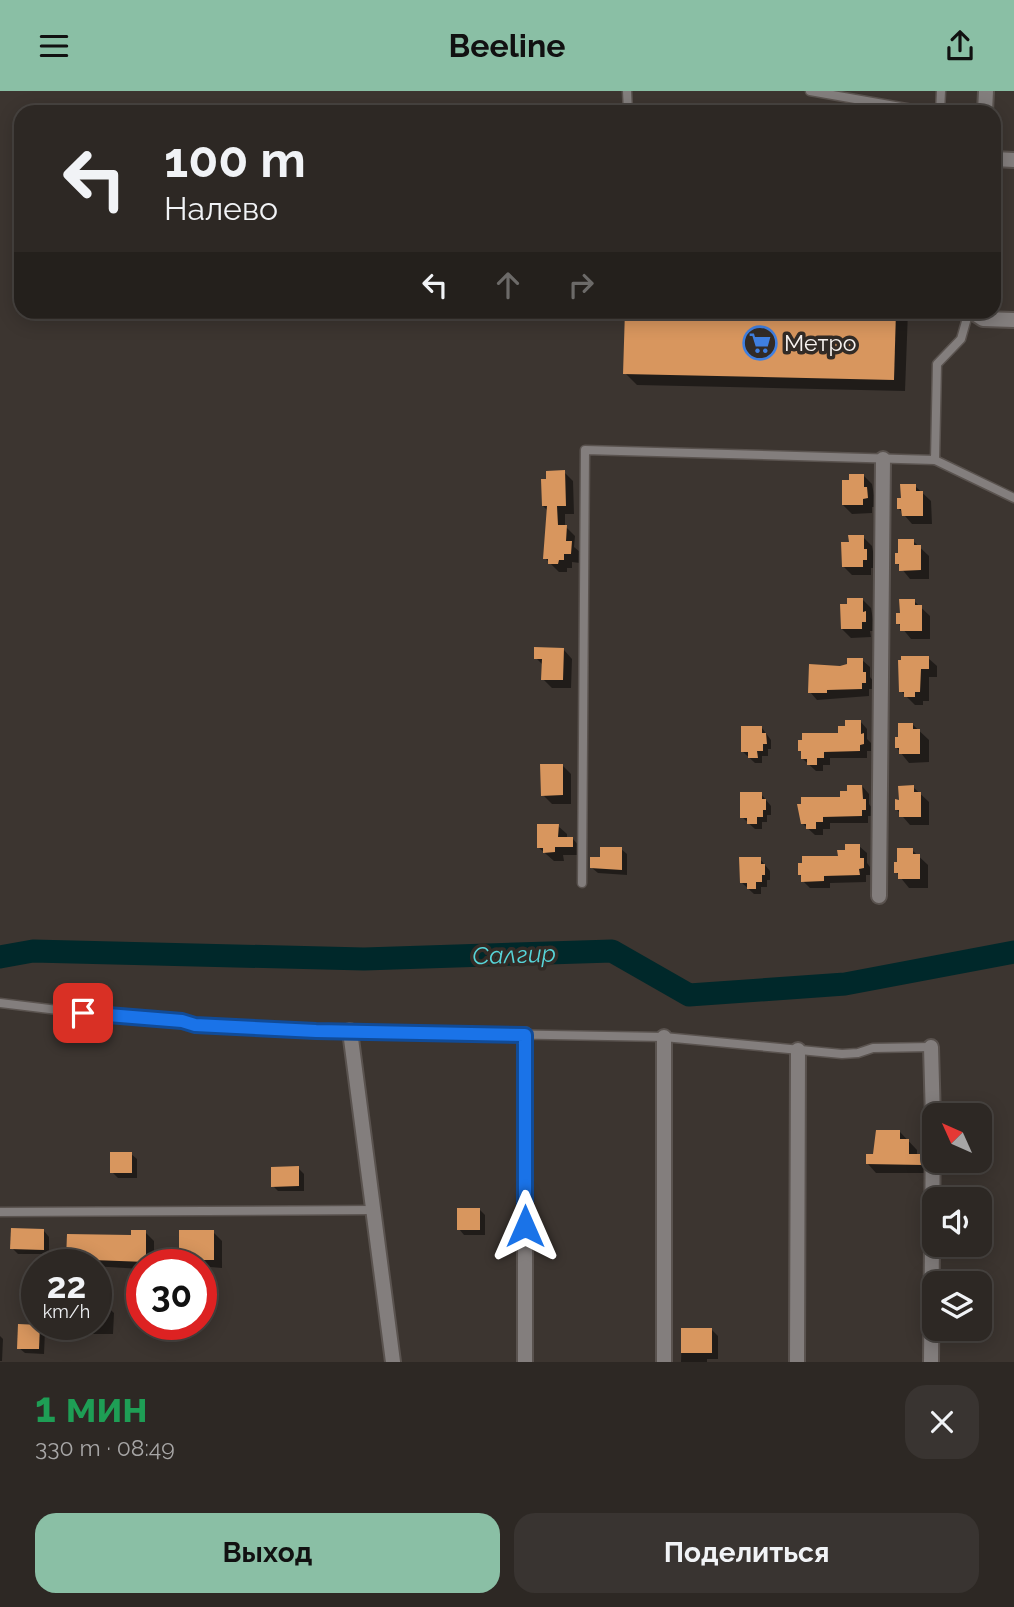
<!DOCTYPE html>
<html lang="ru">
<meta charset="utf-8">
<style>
body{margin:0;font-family:Raleway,sans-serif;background:#393431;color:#f1f3f6;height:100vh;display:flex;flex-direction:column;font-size:26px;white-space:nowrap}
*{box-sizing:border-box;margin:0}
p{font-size:23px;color:#a7a6a6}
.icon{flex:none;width:38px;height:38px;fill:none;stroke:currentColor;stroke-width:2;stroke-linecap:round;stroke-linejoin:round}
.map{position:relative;height:1271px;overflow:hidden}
.drawer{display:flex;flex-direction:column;background:#2d2824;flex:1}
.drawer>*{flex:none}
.top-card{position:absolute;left:14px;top:14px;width:987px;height:214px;border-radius:21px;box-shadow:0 4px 18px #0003,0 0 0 2px #484441;background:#2d2824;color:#f1f3f6;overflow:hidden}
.needle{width:46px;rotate:315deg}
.controls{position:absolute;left:922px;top:1012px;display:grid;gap:14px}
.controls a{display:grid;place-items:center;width:70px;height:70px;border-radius:14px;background:#2d2824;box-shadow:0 4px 18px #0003,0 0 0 2px #484441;font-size:35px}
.speed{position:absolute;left:21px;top:1158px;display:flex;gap:14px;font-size:35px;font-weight:700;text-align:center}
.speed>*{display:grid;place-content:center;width:91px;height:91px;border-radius:50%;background:#2d2824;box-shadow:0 4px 18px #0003,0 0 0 2px #484441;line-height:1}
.speed small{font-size:18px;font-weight:400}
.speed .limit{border:10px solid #d22;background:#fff;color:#111}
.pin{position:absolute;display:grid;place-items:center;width:60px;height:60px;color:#fff;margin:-30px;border-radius:14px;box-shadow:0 4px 10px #0006}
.me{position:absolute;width:77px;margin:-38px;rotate:0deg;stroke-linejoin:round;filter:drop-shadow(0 0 5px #0008)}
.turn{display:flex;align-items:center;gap:24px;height:147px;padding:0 35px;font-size:32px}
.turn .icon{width:91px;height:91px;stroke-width:2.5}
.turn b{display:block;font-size:49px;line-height:60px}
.lanes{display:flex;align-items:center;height:66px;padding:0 35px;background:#0003;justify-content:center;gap:35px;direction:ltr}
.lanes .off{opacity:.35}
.round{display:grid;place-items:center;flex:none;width:74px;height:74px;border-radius:21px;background:#393431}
.head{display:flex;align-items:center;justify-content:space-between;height:119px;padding:0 35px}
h1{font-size:42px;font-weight:700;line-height:52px;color:#1e9e55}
.action{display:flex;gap:14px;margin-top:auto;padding:14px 35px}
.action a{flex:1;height:80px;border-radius:21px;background:#8abfa5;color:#111;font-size:28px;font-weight:700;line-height:80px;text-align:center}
.action a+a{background:#393431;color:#f1f3f6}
header{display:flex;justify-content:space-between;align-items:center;height:91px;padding:0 35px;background:#8abfa5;color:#111;font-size:32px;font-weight:700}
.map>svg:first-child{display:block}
.shadow{fill:#0007}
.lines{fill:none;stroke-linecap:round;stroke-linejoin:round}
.river{stroke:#00282a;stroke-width:23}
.building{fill:#d8965e}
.service-casing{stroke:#5a534f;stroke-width:11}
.minor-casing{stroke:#5a534f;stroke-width:18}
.service{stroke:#837e7d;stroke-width:8}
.minor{stroke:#837e7d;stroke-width:14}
.route-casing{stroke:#114b97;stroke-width:18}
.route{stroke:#1a73e8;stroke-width:12}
.labels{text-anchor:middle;stroke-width:7;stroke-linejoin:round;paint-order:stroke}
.poi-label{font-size:23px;fill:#f8f3f0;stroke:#322b26;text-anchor:start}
.water-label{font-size:24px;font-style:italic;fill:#57d5d9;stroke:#322b26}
</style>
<header><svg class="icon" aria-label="menu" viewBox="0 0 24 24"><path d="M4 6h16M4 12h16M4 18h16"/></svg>Beeline<svg class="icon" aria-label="share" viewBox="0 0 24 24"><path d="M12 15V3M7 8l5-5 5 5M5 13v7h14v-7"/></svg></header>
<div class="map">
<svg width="1014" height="1271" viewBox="0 0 1014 1271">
<rect width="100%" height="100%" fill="#3c3530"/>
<g class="shadow">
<path d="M627 220H908L905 300 637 294 625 282Z"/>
<path d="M564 381 573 390 574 423H565V435L575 445 574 456 580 461V472L572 471V477H567V481H559L545 467 548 420 543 415Z"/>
<path d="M863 384 872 393 876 416H872V422L852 423 843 414 850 391Z"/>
<path d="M915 395 931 410 932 433H912L899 418Z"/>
<path d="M863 446 872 455 876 477H871V484H852L843 475 850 452Z"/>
<path d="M913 450 929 465V488H910L897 472Z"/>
<path d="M862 508 871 517 875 540H870L871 546 851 547 842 538Z"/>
<path d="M914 510 930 525V548H911L898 532Z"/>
<path d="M564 559 572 568 571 597H552L543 588 544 575 536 567Z"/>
<path d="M928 567 937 575V586H929V610H923V614H915L901 600Z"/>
<path d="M862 569 870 576V586L873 590V598H869V605L817 609 810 601Z"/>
<path d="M860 630 867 638V648L871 652V660H867V667H830V674H823V680H816L803 668V663L800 659 840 643Z"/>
<path d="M912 633 929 649V671L909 672 896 656Z"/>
<path d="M762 637 771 649V658H768V665H762V672H755L742 660Z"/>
<path d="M562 674 571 683V713H552L543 704Z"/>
<path d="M862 695 869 703V713L872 717V725H868V732H830V738H823V744H815L802 732 799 715 842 708Z"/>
<path d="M913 696 929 711V734H910L897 719 900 710Z"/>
<path d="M761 703 771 715V724H767V731H762V738H755L742 726Z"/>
<path d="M558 735 567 743V748H573L581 757V764H563L564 770H554L538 756Z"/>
<path d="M859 755 867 762V772L870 776V784H866V791L830 792V797H810L803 790 800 783 839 767Z"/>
<path d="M621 758 627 763V784L598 782 592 777 602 768Z"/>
<path d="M912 759 928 774V797H909L896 781Z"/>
<path d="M760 768 770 780V789H767V796H761V803H754L741 791Z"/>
<path d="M900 1041 917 1059V1065H922L931 1074V1082H876L868 1073Z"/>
<path d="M131 1063 137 1068V1087H118L112 1081Z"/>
<path d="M298 1077 304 1083V1100H278L273 1095Z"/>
<path d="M479 1118 485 1124V1144H464L459 1138Z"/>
<path d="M44 1140 49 1146V1163H18L12 1157Z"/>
<path d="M145 1141 154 1150V1174H142V1178L75 1174 68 1167Z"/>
<path d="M213 1141 222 1150V1177L187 1174 181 1168Z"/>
<path d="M96 1213 105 1214 114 1222 113 1243H83L74 1234H96Z"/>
<path d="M39 1235 45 1240 44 1263 25 1262 19 1257Z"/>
<path d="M682 1238H711L718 1245V1268H707V1271H681Z"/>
<path d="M0 1245 3 1248 2 1270H0Z"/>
</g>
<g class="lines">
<path class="river" d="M0 866 33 860 364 868 612 860 689 904 845 893 1014 861"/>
</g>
<g class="building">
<path d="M625 220H896L894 289 623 283Z"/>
<path d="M565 379 566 415H557L558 434H567L566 450H572L571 463H564V469H559L558 473H548V468H543L547 415H542L541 388H546V380Z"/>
<path d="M849 383H864V396H867L868 407 863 408V414H842V389H849Z"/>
<path d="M900 393H916V400H923V425H902L901 418H897V407H901Z"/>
<path d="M848 444H864V458H867V469H863V476H842L841 451H849Z"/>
<path d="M898 448H914V454H921V479L899 480V473H895V462H898Z"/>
<path d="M847 507H863V521L866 520V531H862V538H841L840 513H847Z"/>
<path d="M899 508H915V514H922V540H900V533H896V522H900Z"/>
<path d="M534 556 564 557 563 589H541L542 568H534Z"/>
<path d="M901 565H929V578H921L920 601H915V606H904V601H899L898 569H901Z"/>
<path d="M847 567H863V581H866V592H862V598L827 599V602H808L809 573 840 575 847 573Z"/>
<path d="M845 629H861V643L864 642V653L860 654V660L824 661V667H817V674H807V668H801V660H798V649H802V642H838V635H845Z"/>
<path d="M898 632H913V638H920V663H899V657H895V646H898Z"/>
<path d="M741 635H762V642H766L767 653H763V660H757L758 667H748V661H741Z"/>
<path d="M540 673H563V704L541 705Z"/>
<path d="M847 694H862L863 708H866V719H862V725L823 726V731H816V738H806V733H801L797 713H801V706H840V700H847Z"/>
<path d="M914 694V701H921V726H899V719H895V708L899 709 898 695Z"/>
<path d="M740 701H762V708H766V719H763V726H757V733H747V727H740Z"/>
<path d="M537 733H559L558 746H573V756H555V761L543 762V757H537Z"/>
<path d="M845 753H860V767H864V777L859 778 860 784 824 785V790L801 791V784H798V772H802V765H838L837 759H845Z"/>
<path d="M600 756H622V779L590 777V766H600Z"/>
<path d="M897 757H913V763H920V788H898V782H894V771H897Z"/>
<path d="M739 766H761V773H765V784H762V791H756V798H747V792H740Z"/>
<path d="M876 1039H900V1048H909V1063H923V1074L866 1073V1063H873Z"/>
<rect x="110" y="1061" width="22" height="21"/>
<path d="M299 1075V1095L271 1096V1076Z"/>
<rect x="457" y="1117" width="23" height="22"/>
<path d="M11 1137 44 1138V1159L10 1158Z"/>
<path d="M131 1139H146V1171L66 1168 67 1143 131 1144Z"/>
<rect x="179" y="1139" width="35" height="30"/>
<path d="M18 1233 40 1234 39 1258H17Z"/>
<rect x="681" y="1237" width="31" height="25"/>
</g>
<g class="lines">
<defs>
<g id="service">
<path d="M627 0 628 21"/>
<path d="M810 0 912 18 911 21"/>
<path d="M940 21 941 0"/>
<path d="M935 369 1014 407"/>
<path d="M582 792 585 359 935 369 937 273 961 248 969 220"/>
<path d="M0 912 107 925 182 930 195 934 316 940 664 946 842 963 858 962 873 957 931 956"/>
<path d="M0 1121 373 1119"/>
</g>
<g id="minor">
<path d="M985 21 986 0"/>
<path d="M994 68 1014 69"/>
<path d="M971 220 983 228 1014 229"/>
<path d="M879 805 883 368"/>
<path d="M350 940 393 1271"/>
<path d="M525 944V1271"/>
<path d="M931 956 933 1029 931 1271"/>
<path d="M664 1271V946"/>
<path d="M797 1271 798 959"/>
</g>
</defs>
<use href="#service" class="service-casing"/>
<use href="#minor" class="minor-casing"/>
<use href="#service" class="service"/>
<use href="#minor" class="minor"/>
</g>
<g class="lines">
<defs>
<path id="route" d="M83 922 182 930 195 934 316 940 525 944V1135"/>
</defs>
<use href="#route" class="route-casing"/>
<use href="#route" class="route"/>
</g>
<defs>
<symbol id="supermarket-ring" viewBox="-11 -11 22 22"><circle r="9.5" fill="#322b26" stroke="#3f7fe0" stroke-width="1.5"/><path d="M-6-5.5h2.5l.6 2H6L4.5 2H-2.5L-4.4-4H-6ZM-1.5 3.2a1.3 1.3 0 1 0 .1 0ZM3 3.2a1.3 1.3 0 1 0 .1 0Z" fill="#3f7fe0"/></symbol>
</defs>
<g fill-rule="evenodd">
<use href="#supermarket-ring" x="741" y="233" width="38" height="38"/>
</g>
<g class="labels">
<g class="poi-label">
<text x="784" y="260">Метро</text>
</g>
<g class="water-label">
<text transform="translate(514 864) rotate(-2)" y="8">Салгир</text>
</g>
</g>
</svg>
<div class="controls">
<a><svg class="needle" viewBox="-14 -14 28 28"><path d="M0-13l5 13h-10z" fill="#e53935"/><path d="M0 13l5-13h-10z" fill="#a7a6a6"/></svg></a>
<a><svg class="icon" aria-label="sound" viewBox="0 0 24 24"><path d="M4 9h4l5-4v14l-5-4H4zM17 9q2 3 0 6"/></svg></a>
<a><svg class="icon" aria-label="layers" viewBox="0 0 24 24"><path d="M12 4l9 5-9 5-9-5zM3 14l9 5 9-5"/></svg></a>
</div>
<div class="speed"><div>22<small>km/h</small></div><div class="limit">30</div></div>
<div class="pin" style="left:83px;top:922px;background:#d93025"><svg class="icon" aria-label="arrive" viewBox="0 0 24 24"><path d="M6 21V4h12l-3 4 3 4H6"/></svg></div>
<svg class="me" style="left:525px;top:1135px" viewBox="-20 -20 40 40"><path d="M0-17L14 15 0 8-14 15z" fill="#1a73e8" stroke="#fff" stroke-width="4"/></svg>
<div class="top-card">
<div class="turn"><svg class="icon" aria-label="left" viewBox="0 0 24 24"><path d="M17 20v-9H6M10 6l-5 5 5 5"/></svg><div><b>100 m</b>Налево</div></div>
<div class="lanes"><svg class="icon" aria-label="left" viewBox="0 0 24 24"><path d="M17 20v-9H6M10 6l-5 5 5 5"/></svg><svg class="icon off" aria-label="ahead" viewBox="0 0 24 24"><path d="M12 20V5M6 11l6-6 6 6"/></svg><svg class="icon off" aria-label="right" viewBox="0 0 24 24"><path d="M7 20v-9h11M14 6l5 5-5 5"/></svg></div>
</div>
</div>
<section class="drawer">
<div class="head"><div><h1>1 мин</h1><p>330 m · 08:49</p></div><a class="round"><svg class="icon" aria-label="close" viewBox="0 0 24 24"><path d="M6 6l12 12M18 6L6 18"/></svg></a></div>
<div class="action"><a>Выход</a><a>Поделиться</a></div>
</section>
